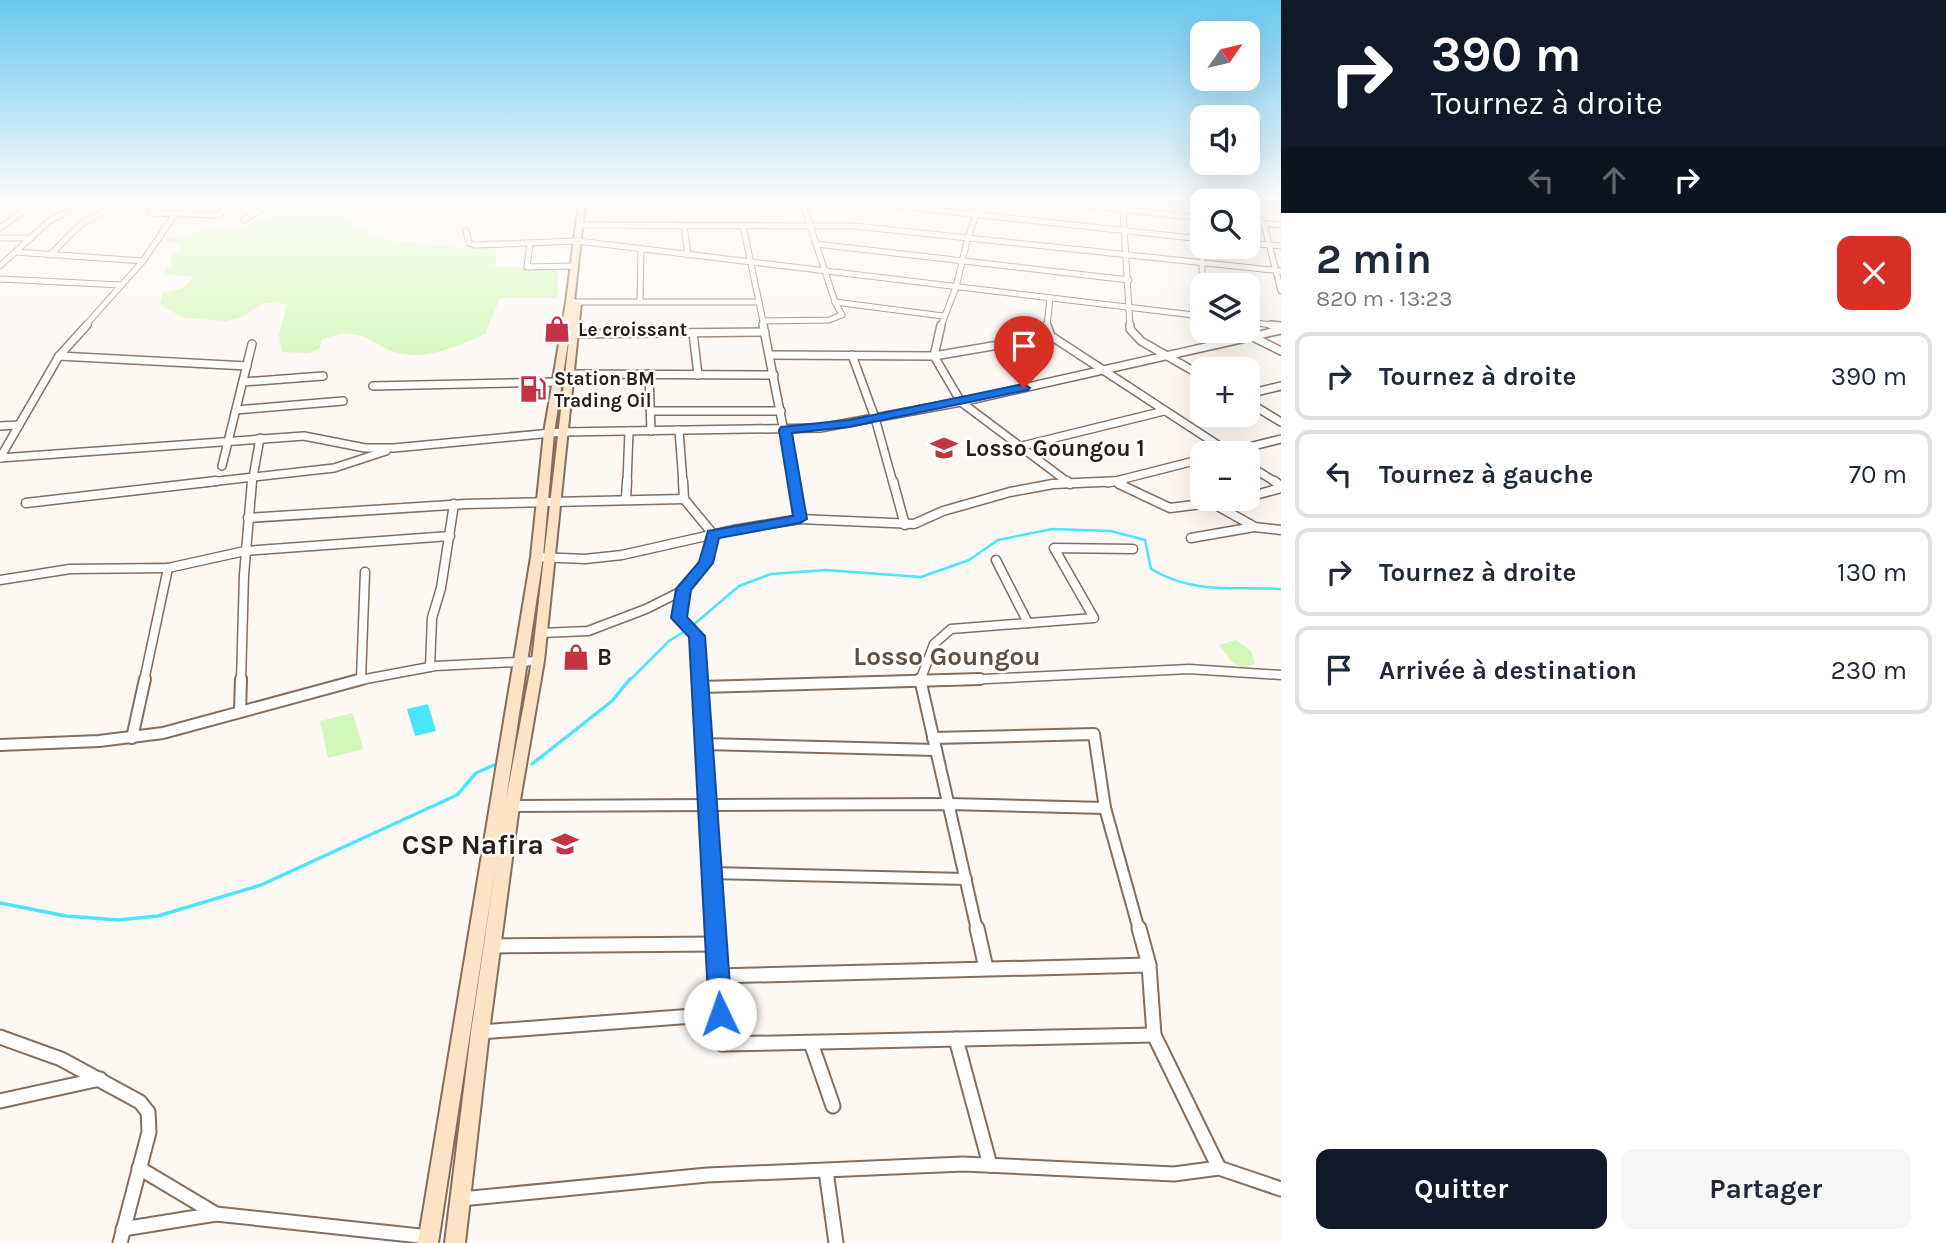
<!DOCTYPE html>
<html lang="fr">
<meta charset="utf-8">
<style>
body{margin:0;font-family:Karla,sans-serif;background:#f6f6f7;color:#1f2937;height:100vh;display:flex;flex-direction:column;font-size:26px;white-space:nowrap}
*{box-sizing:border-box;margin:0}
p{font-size:23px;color:#747a83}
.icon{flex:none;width:38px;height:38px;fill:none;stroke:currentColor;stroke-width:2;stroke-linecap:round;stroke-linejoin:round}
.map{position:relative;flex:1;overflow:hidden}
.sheet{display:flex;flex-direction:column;background:#fff;width:665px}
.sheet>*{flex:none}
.top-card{background:#111827;color:#fff;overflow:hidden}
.needle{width:46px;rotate:56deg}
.tools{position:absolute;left:1190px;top:21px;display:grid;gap:14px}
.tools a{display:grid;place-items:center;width:70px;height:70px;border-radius:14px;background:#fff;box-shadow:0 7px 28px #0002;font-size:35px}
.pin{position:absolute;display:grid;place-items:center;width:60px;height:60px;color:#fff;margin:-72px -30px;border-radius:50% 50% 50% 0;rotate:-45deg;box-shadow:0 0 7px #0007}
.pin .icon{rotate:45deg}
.me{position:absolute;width:77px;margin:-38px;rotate:357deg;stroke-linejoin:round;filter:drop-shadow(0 0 5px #0008)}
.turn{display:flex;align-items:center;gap:24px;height:147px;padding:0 35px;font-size:32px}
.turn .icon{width:91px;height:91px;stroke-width:2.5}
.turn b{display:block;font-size:49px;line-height:60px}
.lanes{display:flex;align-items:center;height:66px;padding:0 35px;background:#0003;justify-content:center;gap:35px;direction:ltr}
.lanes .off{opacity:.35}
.round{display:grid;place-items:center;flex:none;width:74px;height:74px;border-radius:14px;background:#f6f6f7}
.head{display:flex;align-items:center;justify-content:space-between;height:119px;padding:0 35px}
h1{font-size:42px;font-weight:700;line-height:52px}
.primary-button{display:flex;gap:14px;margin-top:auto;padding:14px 35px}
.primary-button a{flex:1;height:80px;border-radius:14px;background:#111827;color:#fff;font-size:28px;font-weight:700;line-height:80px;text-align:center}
.primary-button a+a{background:#f6f6f7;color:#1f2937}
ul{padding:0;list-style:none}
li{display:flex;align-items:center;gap:21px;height:88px;margin:0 14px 10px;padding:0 21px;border:4px solid #e0e1e3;border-radius:14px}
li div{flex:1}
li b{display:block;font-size:26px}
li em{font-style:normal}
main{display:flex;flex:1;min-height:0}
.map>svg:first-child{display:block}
.green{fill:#d3f7ba}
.water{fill:#4be5fd}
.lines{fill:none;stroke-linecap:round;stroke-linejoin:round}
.stream-far1{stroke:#4be5fd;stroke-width:2.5}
.stream{stroke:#4be5fd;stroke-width:3.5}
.minor-far4-casing{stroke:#846e5e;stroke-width:7}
.minor-far3-casing{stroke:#846e5e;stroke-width:10}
.minor-far2-casing{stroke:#846e5e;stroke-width:11}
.minor-far1-casing{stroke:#846e5e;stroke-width:14}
.minor-casing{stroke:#846e5e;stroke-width:17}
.secondary-casing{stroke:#846e5e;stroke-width:4}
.minor-far4{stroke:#fff;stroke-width:5}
.minor-far3{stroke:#fff;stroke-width:7}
.minor-far2{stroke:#fff;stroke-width:8}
.minor-far1{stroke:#fff;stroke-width:10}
.minor{stroke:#fff;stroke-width:13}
.secondary{fill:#fbe3c6;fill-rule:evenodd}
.route{fill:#1a73e8;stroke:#114b97;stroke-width:2}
.labels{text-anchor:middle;stroke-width:5;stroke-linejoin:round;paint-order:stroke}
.far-poi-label{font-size:19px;font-weight:bold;fill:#261e17;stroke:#fff;text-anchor:start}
.poi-label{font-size:23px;font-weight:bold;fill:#261e17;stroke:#fff;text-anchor:start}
.quarter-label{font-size:26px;font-weight:bold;fill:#624e3f;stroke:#fff}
.near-poi-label{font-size:28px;font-weight:bold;fill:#261e17;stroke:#fff;text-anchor:end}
</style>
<main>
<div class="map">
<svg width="1281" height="1243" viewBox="0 0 1281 1243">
<rect width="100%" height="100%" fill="#fdf8f4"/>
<g class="green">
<path d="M296 203 326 209 329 214 350 220 352 226 388 240 460 248 497 247 495 266 558 270 557 298H500L485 334C465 343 440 354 418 355 373 357 370 319 321 340L320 348 309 353 282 352 279 335 287 304 264 303 244 316 227 321 184 318 160 305 163 293 183 288 193 277 165 274 166 269 172 265 171 257 184 244 165 241C193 227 232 231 262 221 274 217 285 209 296 203Z"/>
<path d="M1236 640 1251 651 1255 664 1243 668 1231 661 1219 645Z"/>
<path d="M353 713 363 749 328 758 320 721Z"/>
</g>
<path class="water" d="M428 704 436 731 415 736 407 709Z"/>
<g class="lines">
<g class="stream-far1">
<path d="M692 626 739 586 771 574 826 570 921 577 969 560 998 540 1052 529 1111 531 1145 540 1151 569C1196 595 1232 586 1281 589"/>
<path d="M629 681 669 641 687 630"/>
</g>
<g class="stream">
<path d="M532 764 612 701 630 679"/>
<path d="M0 903 66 916 118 920 158 916 261 885 457 795 476 773 494 765"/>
</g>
<defs>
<g id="minor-far4">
<path d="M1046 201 1202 218"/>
<path d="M1171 201 1183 216"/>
<path d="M89 202 173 204 177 201"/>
<path d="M159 203 149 213 219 215 232 201"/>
<path d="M582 204 889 205 1202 239"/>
<path d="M1123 210 1130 326"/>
<path d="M1248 210 1264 224 1281 291"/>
<path d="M244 220 274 201"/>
<path d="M1248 222 1281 225"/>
<path d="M579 225 854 226 1281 271"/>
<path d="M684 226 688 255"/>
<path d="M743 226 764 326"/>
<path d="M0 228 37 201"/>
<path d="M466 231 469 243 475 245 577 241 1202 316"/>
<path d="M0 238H31"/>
<path d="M530 243 527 267 574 266"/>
<path d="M1248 243 1281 246"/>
<path d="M816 244 1129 280"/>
<path d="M16 252 143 261"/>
<path d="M50 255 81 224 123 201"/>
<path d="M1202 261V290"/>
<path d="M0 266 49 221 89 201"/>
<path d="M0 279 121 285"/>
<path d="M570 302H759"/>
<path d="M640 302 641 249"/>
<path d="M835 302 943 316"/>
<path d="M763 321 829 320 842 315 835 302 802 201"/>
<path d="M1248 322 1281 326"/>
<path d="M85 326 143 261 175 214"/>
<path d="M941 326 956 287 968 237 981 201"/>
<path d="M1047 326 1050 298"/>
</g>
<g id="minor-far3">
<path d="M763 325 794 483"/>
<path d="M941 325 934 356 961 402 1069 483"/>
<path d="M1047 325 1051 336 1230 453"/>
<path d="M1130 325V329L1141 341 1202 376"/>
<path d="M1271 325 1281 326"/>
<path d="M693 333 698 375"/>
<path d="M567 334 765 332"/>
<path d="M1253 337 1281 351"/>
<path d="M770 355 934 356 1051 336"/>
<path d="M852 355 875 418 893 483"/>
<path d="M59 356 247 366"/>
<path d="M569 374 774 375"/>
<path d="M649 374 651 431"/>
<path d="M243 382 323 376"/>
<path d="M373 386 557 382"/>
<path d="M1248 394 1281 386"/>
<path d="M1248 402 1281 422"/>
<path d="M236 410 343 401"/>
<path d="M651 411H781"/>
<path d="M0 426 19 425"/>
<path d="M679 430 683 483"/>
<path d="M1018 447 1164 411"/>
<path d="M1225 453 1281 439"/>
<path d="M0 458 304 436 365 448H394L562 432 820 428 961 402 1281 330"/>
<path d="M0 458 59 356 87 325"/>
<path d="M1248 465 1277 483"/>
<path d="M222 466 252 344"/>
<path d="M201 483 334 468 386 451"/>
<path d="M252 483 260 438"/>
<path d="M627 483 629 431"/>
<path d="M1108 483 1202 459"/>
</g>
<g id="minor-far2">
<path d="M893 481 905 525"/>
<path d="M1067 481 1070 484"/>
<path d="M1274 481 1281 486"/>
<path d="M1119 484 1170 508 1241 499"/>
<path d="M1248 497 1281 488"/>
<path d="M626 499 627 481"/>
<path d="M26 503 216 481"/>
<path d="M1214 504 1255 527 1281 530"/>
<path d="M248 518 466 504 684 499"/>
<path d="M800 519 914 524 943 511 1010 492 1053 484 1123 481"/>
<path d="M1191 538 1254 527"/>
<path d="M537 557 585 559 622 555 733 530 800 519 794 481"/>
<path d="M996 560 1028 623"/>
<path d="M0 580 70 569 168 568 245 551 450 536"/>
<path d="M684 589 679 618 697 636 700 681"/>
<path d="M541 633 588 631 646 609 678 593 706 563 713 534 684 499 683 481"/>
<path d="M430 667 432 618 441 588 454 504"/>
<path d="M361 679 365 572"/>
<path d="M144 681 168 568"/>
<path d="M241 681 244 575 252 481"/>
<path d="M355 681 435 666 538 661"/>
<path d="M920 681 934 644 951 629 1094 618 1054 548 1133 549"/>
<path d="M944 681 1189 669 1281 675"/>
</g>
<g id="minor-far1">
<path d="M700 679 715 930"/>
<path d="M920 679 977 930"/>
<path d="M700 687 980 679"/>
<path d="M240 712 241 679"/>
<path d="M132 738 145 679"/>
<path d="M933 738 1094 734 1105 808 1139 930"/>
<path d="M703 744 936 750"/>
<path d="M0 745 99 741 163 733 362 679"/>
<path d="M512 806 949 804 1105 808"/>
<path d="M711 873 966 879"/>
</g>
<g id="minor">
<path d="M715 928 722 1044 1154 1035"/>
<path d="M977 928 986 968"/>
<path d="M1139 928 1149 965 1154 1035 1219 1168"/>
<path d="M493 946 716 944"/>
<path d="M718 976 1149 965"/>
<path d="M480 1032 720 1014"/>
<path d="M0 1037 61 1059 140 1102 148 1112 149 1132 120 1243"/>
<path d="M956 1039 990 1165"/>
<path d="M811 1043 833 1106"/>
<path d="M0 1101 100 1079"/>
<path d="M139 1168 216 1214 429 1237"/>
<path d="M826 1171 836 1243"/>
<path d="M461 1199 707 1175 963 1164 1174 1174 1219 1168 1281 1189"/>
<path d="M123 1229 216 1214"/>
</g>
<path id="secondary" d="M579 201H585L574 302 577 301 581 303 544 661 519 806 489 1032 465 1243H445L471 1032 496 863 438 1243H418L531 557 544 433 566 302ZM571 323 532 661 506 800 543 557 554 433Z"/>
</defs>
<use href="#minor-far4" class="minor-far4-casing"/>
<use href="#minor-far3" class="minor-far3-casing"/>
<use href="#minor-far2" class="minor-far2-casing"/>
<use href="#minor-far1" class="minor-far1-casing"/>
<use href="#minor" class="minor-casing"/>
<use href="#secondary" class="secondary-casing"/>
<use href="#minor-far4" class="minor-far4"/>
<use href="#minor-far3" class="minor-far3"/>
<use href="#minor-far2" class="minor-far2"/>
<use href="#minor-far1" class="minor-far1"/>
<use href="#minor" class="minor"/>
<use href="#secondary" class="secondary"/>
</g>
<linearGradient id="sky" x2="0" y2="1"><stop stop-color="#69c8f0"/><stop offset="0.54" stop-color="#fefcfa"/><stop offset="1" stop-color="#fefcfa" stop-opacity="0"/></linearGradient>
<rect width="1281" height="375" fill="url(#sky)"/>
<path class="route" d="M1024 384 1030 388 1028 390 849 427 792 433 807 519 800 523 719 538 713 563 691 590 687 617 705 636 732 1014 728 1021 720 1024 712 1021 709 1014 689 637 671 618 676 589 699 562 708 531 793 516 779 430 781 427 849 420Z"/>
<defs>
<symbol id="shop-bare" viewBox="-9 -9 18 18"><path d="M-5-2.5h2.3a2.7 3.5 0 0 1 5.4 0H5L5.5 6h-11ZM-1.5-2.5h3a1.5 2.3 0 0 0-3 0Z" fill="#c33343" stroke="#fff" stroke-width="2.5" paint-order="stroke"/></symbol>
<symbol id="fuel-bare" viewBox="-9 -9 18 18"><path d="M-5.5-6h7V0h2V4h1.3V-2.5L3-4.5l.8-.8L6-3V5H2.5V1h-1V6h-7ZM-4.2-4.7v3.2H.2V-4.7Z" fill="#c33343" stroke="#fff" stroke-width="2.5" paint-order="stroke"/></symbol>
<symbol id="school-bare" viewBox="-9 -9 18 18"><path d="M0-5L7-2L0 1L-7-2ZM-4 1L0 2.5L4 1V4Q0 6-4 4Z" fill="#c33343" stroke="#fff" stroke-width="2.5" paint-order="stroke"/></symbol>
</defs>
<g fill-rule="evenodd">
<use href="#shop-bare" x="538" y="310" width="38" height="38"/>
<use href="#fuel-bare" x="514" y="370" width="38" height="38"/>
<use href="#school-bare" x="925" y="429" width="38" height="38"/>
<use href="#shop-bare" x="557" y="638" width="38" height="38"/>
<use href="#school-bare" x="546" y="825" width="38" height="38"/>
</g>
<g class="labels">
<g class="far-poi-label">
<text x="578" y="336">Le croissant</text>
<text x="554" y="385">Station BM<tspan x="554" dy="22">Trading Oil</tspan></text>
</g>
<g class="poi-label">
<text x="965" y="456">Losso Goungou 1</text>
<text x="597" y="665">B</text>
</g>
<g class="quarter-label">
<text x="947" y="665">Losso Goungou</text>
</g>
<g class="near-poi-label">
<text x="544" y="854">CSP Nafira</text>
</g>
</g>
</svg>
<div class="tools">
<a><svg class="needle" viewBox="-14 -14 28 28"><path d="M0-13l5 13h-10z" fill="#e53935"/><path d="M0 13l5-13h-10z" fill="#747a83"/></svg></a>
<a><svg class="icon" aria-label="sound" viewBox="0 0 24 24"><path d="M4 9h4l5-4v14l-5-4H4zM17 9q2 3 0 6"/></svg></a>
<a><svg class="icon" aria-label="search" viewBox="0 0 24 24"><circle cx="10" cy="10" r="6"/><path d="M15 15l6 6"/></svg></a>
<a><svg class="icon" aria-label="layers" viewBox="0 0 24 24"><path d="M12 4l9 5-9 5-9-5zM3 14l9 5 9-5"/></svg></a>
<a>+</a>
<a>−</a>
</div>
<div class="pin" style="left:1024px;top:388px;background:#d93025"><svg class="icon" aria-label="arrive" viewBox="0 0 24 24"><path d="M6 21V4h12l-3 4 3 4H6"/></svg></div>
<svg class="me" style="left:720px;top:1014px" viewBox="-20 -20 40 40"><circle r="19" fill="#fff"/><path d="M0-13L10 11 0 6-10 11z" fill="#1a73e8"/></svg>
</div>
<section class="sheet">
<div class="top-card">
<div class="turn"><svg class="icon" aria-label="right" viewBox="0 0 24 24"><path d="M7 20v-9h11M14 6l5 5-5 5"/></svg><div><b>390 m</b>Tournez à droite</div></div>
<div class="lanes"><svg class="icon off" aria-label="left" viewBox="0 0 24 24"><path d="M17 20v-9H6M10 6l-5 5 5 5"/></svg><svg class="icon off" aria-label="ahead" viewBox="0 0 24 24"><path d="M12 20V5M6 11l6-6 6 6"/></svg><svg class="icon" aria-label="right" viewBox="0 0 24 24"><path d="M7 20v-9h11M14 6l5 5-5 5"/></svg></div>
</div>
<div class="head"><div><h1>2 min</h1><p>820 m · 13:23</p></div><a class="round" style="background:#d93025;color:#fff"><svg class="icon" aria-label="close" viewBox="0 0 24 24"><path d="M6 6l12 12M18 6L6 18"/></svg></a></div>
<ul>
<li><svg class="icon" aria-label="right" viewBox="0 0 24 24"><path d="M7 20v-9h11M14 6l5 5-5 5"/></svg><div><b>Tournez à droite</b></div><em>390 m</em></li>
<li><svg class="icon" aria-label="left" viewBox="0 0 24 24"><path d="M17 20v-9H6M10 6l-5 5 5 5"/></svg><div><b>Tournez à gauche</b></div><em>70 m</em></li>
<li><svg class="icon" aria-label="right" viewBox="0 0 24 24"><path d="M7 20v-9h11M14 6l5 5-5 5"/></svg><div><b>Tournez à droite</b></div><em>130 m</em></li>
<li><svg class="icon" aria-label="arrive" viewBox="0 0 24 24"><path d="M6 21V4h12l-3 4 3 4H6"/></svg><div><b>Arrivée à destination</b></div><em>230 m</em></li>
</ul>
<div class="primary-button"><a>Quitter</a><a>Partager</a></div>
</section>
</main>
